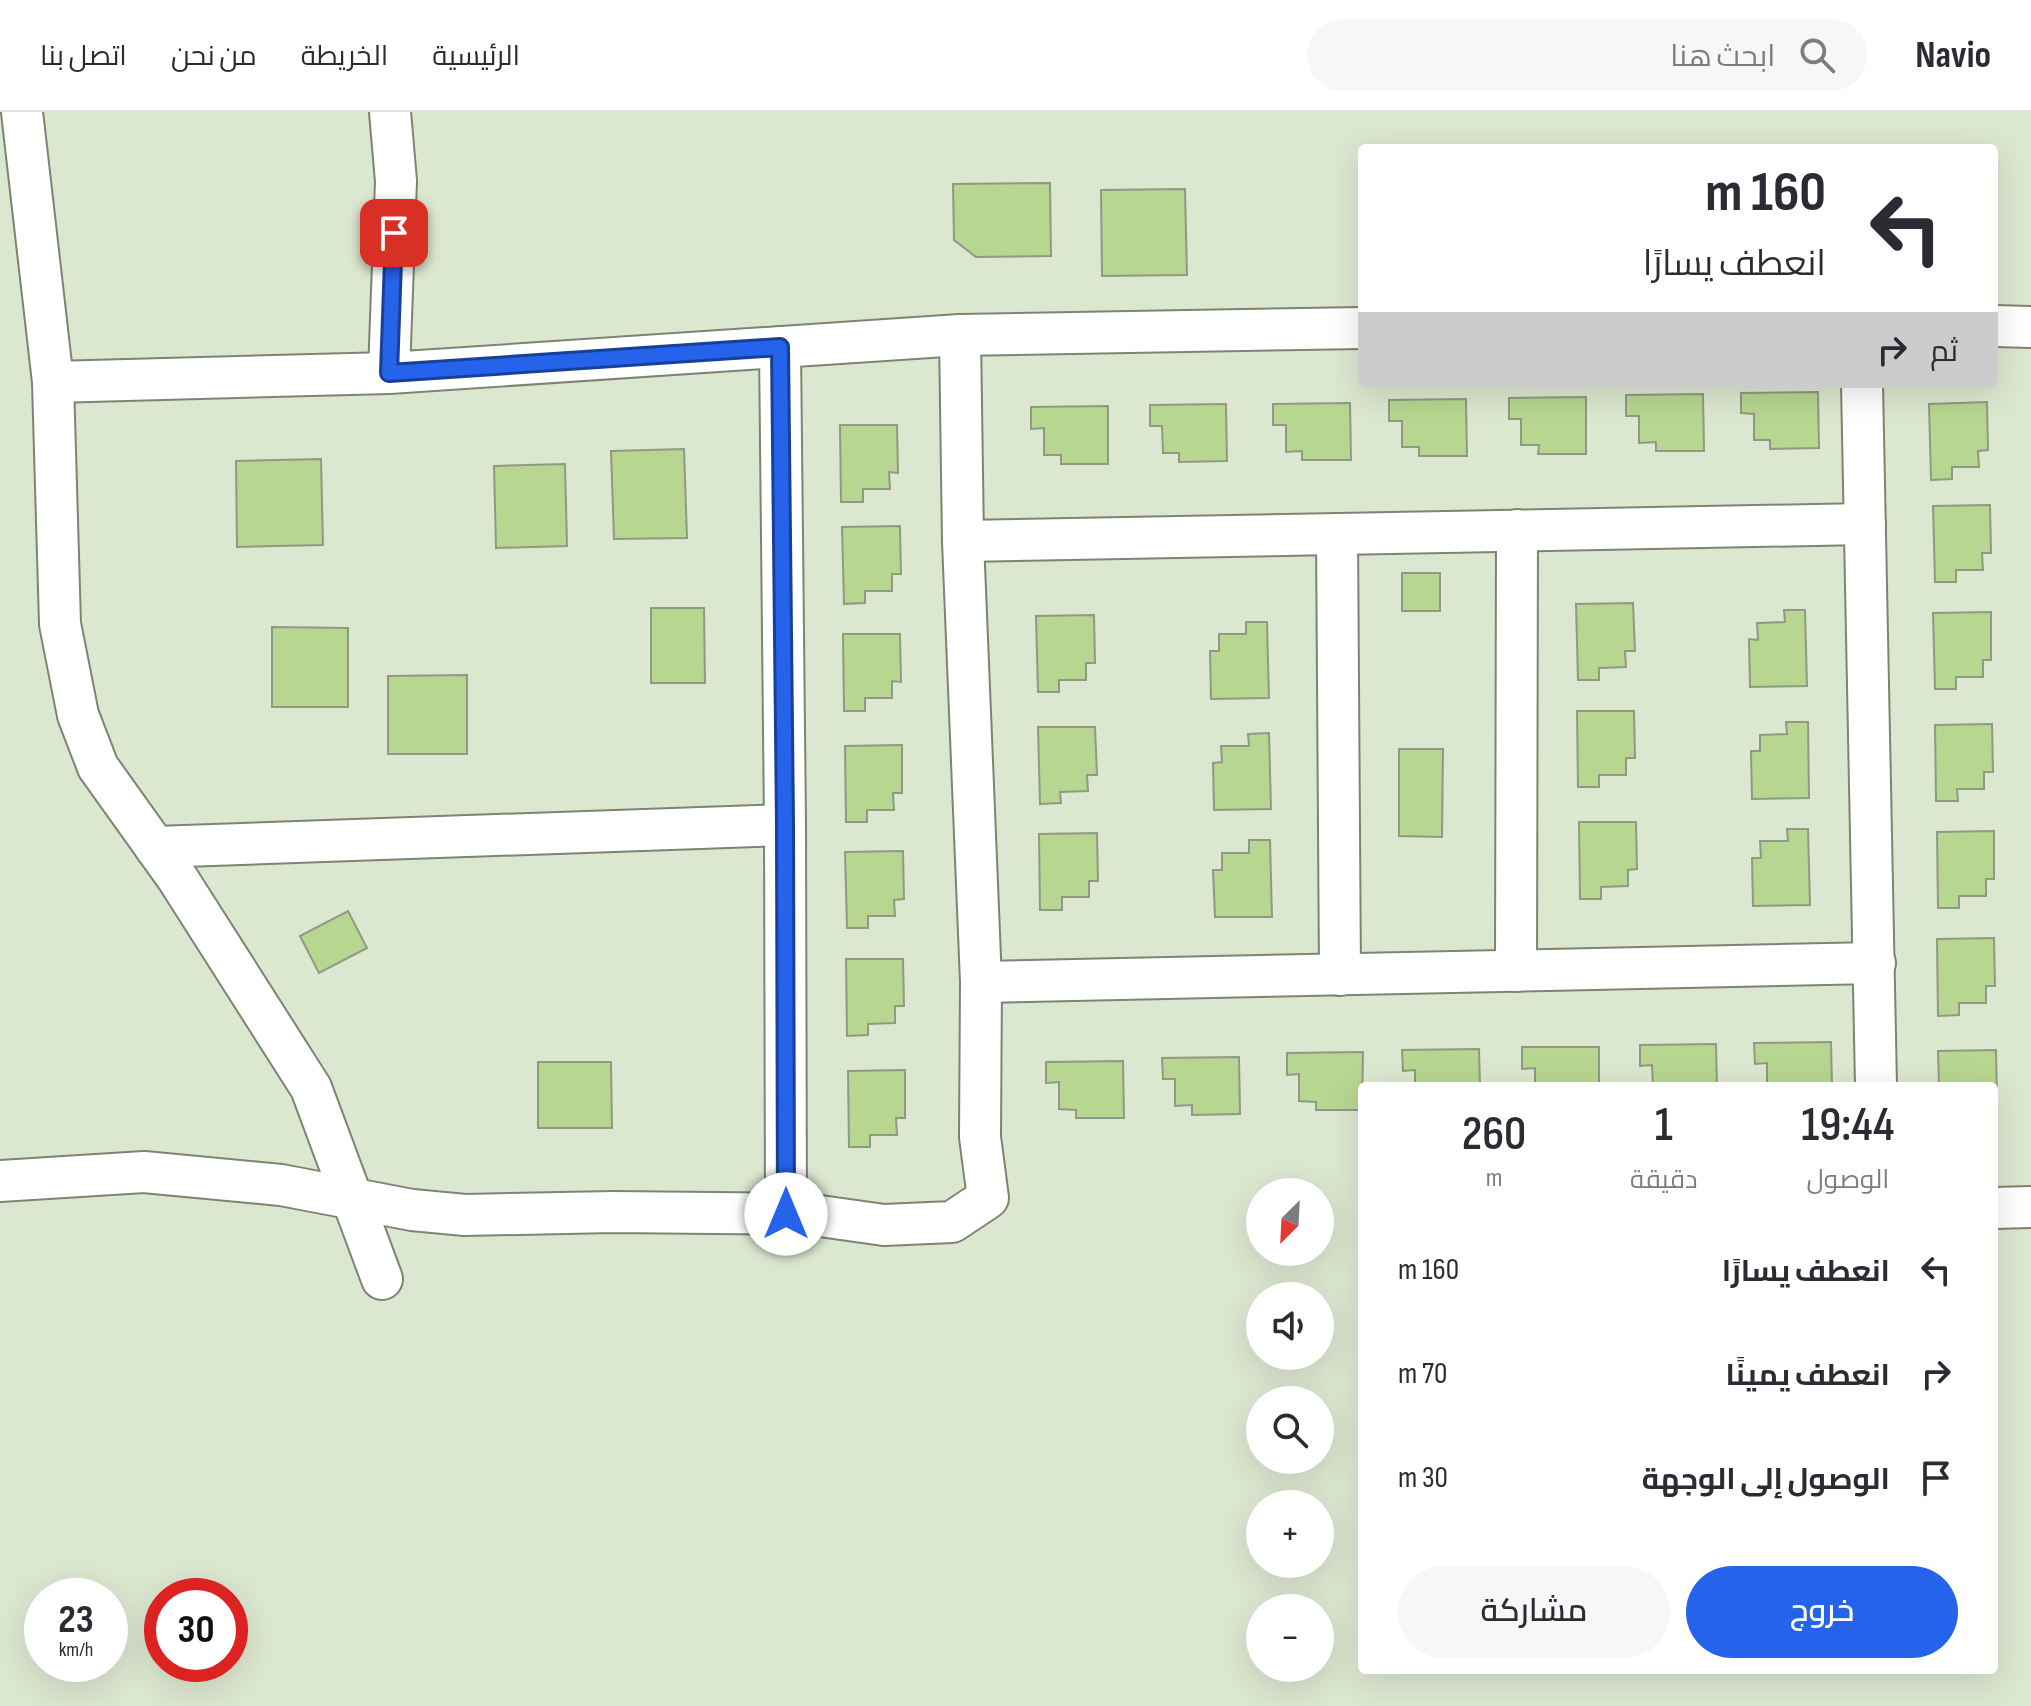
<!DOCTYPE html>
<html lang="ar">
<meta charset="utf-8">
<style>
body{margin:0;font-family:"Sofia Sans Condensed",Cairo,sans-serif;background:#f7f7f7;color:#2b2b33;direction:rtl;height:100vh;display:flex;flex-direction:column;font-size:30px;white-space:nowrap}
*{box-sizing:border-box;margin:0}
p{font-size:26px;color:#7c7c81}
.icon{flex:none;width:44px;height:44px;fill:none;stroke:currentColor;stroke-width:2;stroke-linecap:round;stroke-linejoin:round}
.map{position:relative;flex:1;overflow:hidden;direction:ltr}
.details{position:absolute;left:1358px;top:970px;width:640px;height:592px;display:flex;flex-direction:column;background:#fff;border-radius:8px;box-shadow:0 8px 32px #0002;direction:rtl}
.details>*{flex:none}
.guide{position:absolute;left:1358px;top:32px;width:640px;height:244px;border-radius:8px;box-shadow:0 8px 32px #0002;direction:rtl;background:#fff;color:#2b2b33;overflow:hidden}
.needle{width:52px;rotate:204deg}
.buttons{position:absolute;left:1246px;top:1066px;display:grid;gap:16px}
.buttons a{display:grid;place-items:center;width:88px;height:88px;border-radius:50%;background:#fff;box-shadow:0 8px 32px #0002;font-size:40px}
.speed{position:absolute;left:24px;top:1466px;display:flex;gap:16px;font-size:40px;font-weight:700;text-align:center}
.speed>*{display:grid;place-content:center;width:104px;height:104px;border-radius:50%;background:#fff;box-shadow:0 8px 32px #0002;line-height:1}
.speed small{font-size:20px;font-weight:400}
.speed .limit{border:12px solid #d22;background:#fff;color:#111}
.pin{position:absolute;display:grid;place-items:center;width:68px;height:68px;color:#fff;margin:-34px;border-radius:16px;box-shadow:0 4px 12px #0006}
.me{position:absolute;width:88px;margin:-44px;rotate:0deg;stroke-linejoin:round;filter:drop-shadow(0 0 6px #0008)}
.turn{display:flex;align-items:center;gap:28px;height:168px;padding:0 40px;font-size:36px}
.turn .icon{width:104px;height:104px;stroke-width:2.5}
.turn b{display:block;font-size:56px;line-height:68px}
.then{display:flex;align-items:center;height:76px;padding:0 40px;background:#0003;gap:16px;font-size:30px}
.eta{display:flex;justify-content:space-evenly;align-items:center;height:136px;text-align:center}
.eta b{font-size:48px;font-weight:600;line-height:56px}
.button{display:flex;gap:16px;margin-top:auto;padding:16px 40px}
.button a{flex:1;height:92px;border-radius:48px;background:#2563eb;color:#fff;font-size:32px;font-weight:600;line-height:92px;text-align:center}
.button a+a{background:#f7f7f7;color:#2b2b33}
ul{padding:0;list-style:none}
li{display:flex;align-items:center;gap:24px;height:104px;padding:0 40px}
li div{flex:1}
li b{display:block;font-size:30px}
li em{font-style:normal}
header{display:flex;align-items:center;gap:48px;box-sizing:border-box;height:112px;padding:0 40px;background:#fff;border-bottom:2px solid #e1e1e2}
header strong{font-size:38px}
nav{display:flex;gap:44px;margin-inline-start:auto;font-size:28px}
.search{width:560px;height:72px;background:#f7f7f7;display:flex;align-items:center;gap:20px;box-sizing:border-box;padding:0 28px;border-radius:44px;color:#7c7c81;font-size:30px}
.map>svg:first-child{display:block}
.building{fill:#b7d690;stroke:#8f9984;stroke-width:2}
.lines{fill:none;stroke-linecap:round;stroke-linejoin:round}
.street-casing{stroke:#7c8571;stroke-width:44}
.street{stroke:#fff;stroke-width:40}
.route-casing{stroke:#184099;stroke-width:20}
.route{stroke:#2563eb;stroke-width:14}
</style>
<header>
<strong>Navio</strong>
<div class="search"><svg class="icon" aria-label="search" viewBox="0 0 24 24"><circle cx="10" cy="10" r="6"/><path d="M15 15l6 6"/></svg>ابحث هنا</div>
<nav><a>الرئيسية</a><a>الخريطة</a><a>من نحن</a><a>اتصل بنا</a></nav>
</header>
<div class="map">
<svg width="2031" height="1594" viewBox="0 0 2031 1594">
<rect width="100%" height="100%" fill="#dce7d0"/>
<g class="building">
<path d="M1050 71 1051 144 976 145 954 128 953 72Z"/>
<path d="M1185 77 1187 163 1102 164 1101 78Z"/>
<path d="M1818 280 1819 336 1770 337V328H1754V302L1741 301V281Z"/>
<path d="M1703 282 1704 339H1656V330L1639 331V304H1626V283Z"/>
<path d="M1586 285V342H1538L1539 333H1521V307H1509V286Z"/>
<path d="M1466 287 1467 344H1419V335H1402V309H1389V288Z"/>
<path d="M1987 290 1988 338 1978 339 1979 355H1952V367L1931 368 1929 292Z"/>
<path d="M1350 291 1351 348H1302V339L1286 340V313H1273V292Z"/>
<path d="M1226 292 1227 349 1179 350V341H1163L1162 314H1150V293Z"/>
<path d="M1108 294V352H1061V343H1044V316L1031 317V295Z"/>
<path d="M840 313H897L898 361 889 360 890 377H863V390H841Z"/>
<path d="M684 337 687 426 614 427 611 339Z"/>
<path d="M321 347 323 433 237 435 236 349Z"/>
<path d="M565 352 567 434 496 436 494 354Z"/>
<path d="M1990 393 1991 441H1982L1983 458H1956V470H1935L1933 394Z"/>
<path d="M900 414 901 462H892V479H865V491L844 492 842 415Z"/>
<rect x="1402" y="461" width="38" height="38"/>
<path d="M1633 491 1635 539H1625L1626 555 1599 556V568H1578L1576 492Z"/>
<path d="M651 496H704L705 571H651Z"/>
<path d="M1784 498H1805L1807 574 1750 575 1749 527 1758 528 1757 511 1785 510Z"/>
<path d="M1991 500V548H1983V565H1956V577H1935L1933 501Z"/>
<path d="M1094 503 1095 551H1086V568H1059V580H1038L1036 504Z"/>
<path d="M1246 510H1267L1269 586 1211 587 1210 539H1219V522H1246Z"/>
<path d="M272 515 348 516V595H272Z"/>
<path d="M843 522H900L901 570 892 569V586H865V599H844Z"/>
<path d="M467 563V642H388V564Z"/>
<path d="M1577 599H1634L1635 646H1626V663H1599V675H1578Z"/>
<path d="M1786 610H1808L1809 686 1752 687 1751 639H1760V623L1787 622Z"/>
<path d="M1992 612 1993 660H1984V677H1957L1958 689H1936L1935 613Z"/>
<path d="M1038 615H1095L1097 663H1087L1088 679 1060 680 1061 691 1040 692Z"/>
<path d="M1269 621 1271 697 1214 698 1213 651 1222 650 1221 634H1249L1248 622Z"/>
<path d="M902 633V681H893L894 698H867V710H846L845 634Z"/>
<path d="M1399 637H1443L1442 725 1399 724Z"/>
<path d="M1579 710H1636L1637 757 1628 758V774L1601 775V787H1580Z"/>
<path d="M1787 717H1808L1810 793 1753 794 1752 746H1761L1760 729H1788Z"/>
<path d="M1994 719V767H1986V784H1959V796H1938L1937 720Z"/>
<path d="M1097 721 1098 769H1089V785H1062V798H1040L1039 722Z"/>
<path d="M1249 728H1270L1272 805H1215L1213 758H1222V741H1249Z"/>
<path d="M903 739 904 787 894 788 895 804H868V816H847L845 740Z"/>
<path d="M348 799 367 836 319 861 300 824Z"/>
<path d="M1994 826 1995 874H1986V891H1959V903L1938 904 1937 827Z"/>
<path d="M846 847H903L904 894H895V911L868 912V923L847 924Z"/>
<path d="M1831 930 1832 974H1767V951L1755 952 1754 931Z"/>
<path d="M1716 932 1717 974H1653L1652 953 1640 954V933Z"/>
<path d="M1522 935H1599V974H1535V956L1522 957Z"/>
<path d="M1479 937 1480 974H1415V958L1403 959 1402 938Z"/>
<path d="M1996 938 1997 986H1994V974H1939L1938 939Z"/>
<path d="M1363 940 1362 998H1316V990L1299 989V962L1287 963V941Z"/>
<path d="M1239 945 1240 1002 1192 1003V993L1175 994V967H1163L1162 946Z"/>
<path d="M1123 949 1124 1006H1076V998L1059 997V970L1046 971V950Z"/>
<path d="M538 950H611L612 1016H538Z"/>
<path d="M905 958V1006H896L897 1023H870V1035H849L848 959Z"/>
</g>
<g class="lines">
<defs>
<g id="street">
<path d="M22 0 53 270 389 261"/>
<path d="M390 0 396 69 389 261 960 223 1362 216"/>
<path d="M1994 214 2031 215"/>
<path d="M780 235 785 713 786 1102"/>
<path d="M53 270 60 512 78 603 98 655 178 767 311 976 382 1167"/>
<path d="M1862 272 1876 974"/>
<path d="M1337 422 1340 863"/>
<path d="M963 429 1865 412"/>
<path d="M155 735 785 713"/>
<path d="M1516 859 1517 418"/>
<path d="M981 870 1875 851"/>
<path d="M0 1069 144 1060 281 1073 412 1098 465 1103 613 1100 806 1102 884 1113 952 1110 988 1086 980 1025 981 870 963 429 960 223"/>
<path d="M1994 1096 2031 1095"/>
</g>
</defs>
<use href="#street" class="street-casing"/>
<use href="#street" class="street"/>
</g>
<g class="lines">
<defs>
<path id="route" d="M394 121 389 261 780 235 785 713 786 1102"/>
</defs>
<use href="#route" class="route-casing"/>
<use href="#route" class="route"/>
</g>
</svg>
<div class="buttons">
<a><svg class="needle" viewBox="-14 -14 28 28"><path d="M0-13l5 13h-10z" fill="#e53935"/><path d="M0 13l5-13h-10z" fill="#7c7c81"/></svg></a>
<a><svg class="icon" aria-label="sound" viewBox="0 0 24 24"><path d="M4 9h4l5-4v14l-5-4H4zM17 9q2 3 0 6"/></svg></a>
<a><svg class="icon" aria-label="search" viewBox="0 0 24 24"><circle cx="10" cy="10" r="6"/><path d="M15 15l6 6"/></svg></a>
<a>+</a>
<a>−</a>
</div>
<div class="speed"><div>23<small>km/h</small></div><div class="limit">30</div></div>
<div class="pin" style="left:394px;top:121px;background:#d93025"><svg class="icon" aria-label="arrive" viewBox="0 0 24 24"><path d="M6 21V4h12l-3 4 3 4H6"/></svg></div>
<svg class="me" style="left:786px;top:1102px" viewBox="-20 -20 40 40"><circle r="19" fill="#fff"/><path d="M0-13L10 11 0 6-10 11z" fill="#2563eb"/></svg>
<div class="guide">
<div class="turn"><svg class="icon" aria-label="left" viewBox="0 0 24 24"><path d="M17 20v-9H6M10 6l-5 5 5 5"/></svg><div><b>160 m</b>انعطف يسارًا</div></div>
<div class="then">ثم<svg class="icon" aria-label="right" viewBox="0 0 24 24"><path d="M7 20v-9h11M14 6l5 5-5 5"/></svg></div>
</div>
<section class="details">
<div class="eta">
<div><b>19:44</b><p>الوصول</p></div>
<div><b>1</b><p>دقيقة</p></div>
<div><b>260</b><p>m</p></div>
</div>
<ul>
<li><svg class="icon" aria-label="left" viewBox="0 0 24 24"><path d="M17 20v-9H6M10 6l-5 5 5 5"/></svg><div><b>انعطف يسارًا</b></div><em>160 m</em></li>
<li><svg class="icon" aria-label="right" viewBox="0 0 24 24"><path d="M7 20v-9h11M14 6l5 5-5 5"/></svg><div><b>انعطف يمينًا</b></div><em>70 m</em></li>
<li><svg class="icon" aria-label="arrive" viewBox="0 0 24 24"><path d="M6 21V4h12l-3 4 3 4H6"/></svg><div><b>الوصول إلى الوجهة</b></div><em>30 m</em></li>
</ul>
<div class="button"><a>خروج</a><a>مشاركة</a></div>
</section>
</div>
